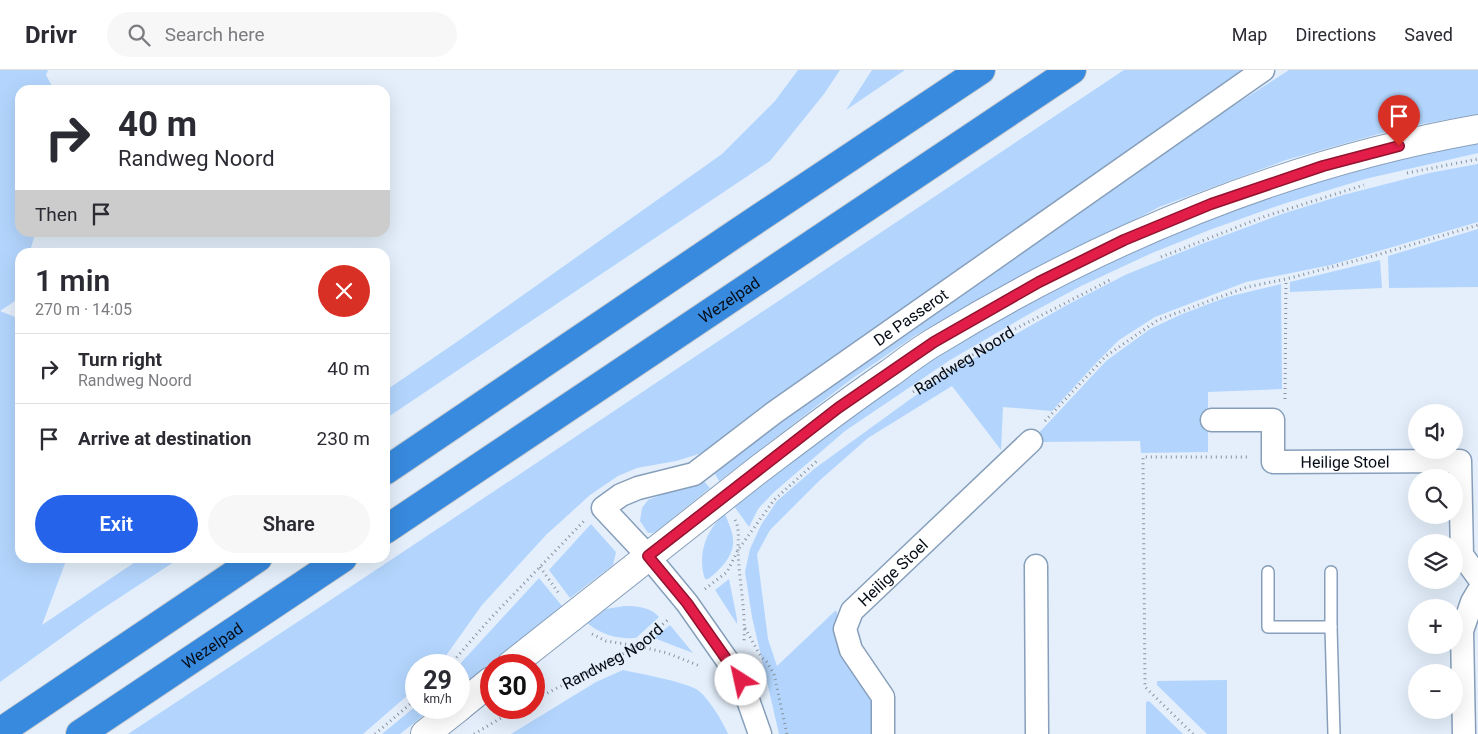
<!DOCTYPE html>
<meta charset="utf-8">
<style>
body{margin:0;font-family:Roboto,sans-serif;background:#f7f7f7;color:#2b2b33;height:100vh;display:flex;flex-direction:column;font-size:19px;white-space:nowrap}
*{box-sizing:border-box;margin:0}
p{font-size:16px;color:#7c7c81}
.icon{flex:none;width:28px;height:28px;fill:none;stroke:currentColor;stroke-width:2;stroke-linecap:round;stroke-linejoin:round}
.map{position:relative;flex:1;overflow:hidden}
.panel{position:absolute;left:15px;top:178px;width:375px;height:315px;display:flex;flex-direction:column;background:#fff;border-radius:15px;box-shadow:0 5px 20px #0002}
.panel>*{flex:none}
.banner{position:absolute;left:15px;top:15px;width:375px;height:152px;border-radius:15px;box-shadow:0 5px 20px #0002;background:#fff;color:#2b2b33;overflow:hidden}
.buttons{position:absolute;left:1408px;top:334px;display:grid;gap:10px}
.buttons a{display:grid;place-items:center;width:55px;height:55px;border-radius:50%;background:#fff;box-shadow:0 5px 20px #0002;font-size:25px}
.speed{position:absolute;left:405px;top:584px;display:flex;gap:10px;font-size:25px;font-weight:700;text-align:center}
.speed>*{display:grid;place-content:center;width:65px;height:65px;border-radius:50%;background:#fff;box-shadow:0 5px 20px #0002;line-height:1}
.speed small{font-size:12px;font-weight:400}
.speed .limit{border:8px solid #d22;background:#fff;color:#111}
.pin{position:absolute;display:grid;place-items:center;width:42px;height:42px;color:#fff;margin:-51px -21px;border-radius:50% 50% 50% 0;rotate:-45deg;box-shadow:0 0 5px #0007}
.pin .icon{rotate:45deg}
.me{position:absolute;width:55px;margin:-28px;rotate:325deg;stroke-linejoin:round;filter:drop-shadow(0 0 4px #0008)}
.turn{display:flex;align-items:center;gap:18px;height:105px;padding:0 20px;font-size:22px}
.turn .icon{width:65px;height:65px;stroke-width:2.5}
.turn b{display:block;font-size:35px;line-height:42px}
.then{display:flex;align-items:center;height:48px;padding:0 20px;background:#0003;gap:10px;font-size:19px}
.round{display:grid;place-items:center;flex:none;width:52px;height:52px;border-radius:26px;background:#f7f7f7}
.head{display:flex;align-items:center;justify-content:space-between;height:85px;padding:0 20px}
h1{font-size:30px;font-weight:600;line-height:38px}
.cta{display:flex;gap:10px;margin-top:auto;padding:10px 20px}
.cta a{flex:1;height:58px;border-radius:30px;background:#2563eb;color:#fff;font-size:20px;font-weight:600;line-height:58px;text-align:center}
.cta a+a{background:#f7f7f7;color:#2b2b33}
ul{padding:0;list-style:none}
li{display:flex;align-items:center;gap:15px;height:70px;padding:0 20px;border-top:1px solid #e1e1e2}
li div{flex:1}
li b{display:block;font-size:19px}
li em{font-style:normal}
header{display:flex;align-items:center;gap:30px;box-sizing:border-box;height:70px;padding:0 25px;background:#fff;border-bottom:1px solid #e1e1e2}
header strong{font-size:24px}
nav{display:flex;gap:28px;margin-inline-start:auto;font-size:18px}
.search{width:350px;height:45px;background:#f7f7f7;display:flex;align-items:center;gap:12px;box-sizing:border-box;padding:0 18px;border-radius:28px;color:#7c7c81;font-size:19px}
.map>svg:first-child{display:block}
.green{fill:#b3d5fd}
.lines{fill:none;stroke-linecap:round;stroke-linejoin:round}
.lane-casing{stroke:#879fbb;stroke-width:14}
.street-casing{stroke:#879fbb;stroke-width:25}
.secondary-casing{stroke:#879fbb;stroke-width:30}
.highway-casing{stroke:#cdced0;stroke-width:30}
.path{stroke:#88919c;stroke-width:3;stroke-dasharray:1 4;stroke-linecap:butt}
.lane{stroke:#fff;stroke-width:11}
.street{stroke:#fff;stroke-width:22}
.secondary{stroke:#fff;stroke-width:28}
.highway{stroke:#388ade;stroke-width:28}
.route-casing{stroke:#92132f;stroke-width:12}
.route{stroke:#e11d48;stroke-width:9}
.labels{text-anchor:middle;stroke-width:5;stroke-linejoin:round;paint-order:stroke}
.street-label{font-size:16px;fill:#050c16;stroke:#fbfbfb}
</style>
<header>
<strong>Drivr</strong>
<div class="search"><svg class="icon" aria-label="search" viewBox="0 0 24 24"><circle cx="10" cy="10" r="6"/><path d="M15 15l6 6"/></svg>Search here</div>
<nav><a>Map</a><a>Directions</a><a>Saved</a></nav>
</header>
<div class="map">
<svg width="1478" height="664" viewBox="0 0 1478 664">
<rect width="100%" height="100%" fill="#e4effb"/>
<g class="green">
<path d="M0 0H48L46 5 54 20H20V162L35 163 30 182H20V221L18 229 0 241Z"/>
<path d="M798 0H840L824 24 770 91 385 349V321L461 269 722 84 775 31Z"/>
<path d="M872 0H905L846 40Z"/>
<path d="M1124 0H1247L742 359 699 384 676 391 637 398 618 406 590 425 546 465 482 535 445 587 438 595H416V618L363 664H128C461 445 792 221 1124 0Z"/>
<path d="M1289 0H1478V44L1400 58 1286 90 1159 137 916 265 853 308 719 411 713 400 1118 110Z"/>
<path d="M1478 73V83L1365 109 1283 134 1212 159 1152 183 1081 216 1029 244 950 290 845 361 773 423 758 439 749 457 734 436C775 404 814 369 857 340 914 300 973 261 1035 228 1080 204 1126 184 1172 165 1271 124 1373 91 1478 73Z"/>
<path d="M1478 94V152L1331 195 1246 212 1155 247 1119 270 1097 292 1052 341 1003 337 1001 380 952 316 868 368 819 411 770 460 757 484 768 569 777 596 836 540 847 583 874 629V664H779L752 547 745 502 750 479 761 455 777 431 814 399 916 325 948 303 1065 236 1125 205 1199 175 1282 144 1343 125 1429 103Z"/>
<path d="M1478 159V217L1389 218 1388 186Z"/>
<path d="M1380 190 1382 218 1290 222V212Z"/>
<path d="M1281 214 1282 319 1208 322V382L1141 383 1140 371 1041 372 1037 365 1106 291 1150 259 1182 244 1227 227Z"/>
<path d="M0 241 20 249V488H67L42 555 141 488H180L96 543 0 612Z"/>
<path d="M702 409 710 418 659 459 653 463H648L640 451 642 438 648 430Z"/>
<path d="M725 444C728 452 733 462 733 470 735 485 719 501 708 509H705C697 485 706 459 725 444Z"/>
<path d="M591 454 616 482 613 495 570 528 549 500Z"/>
<path d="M539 508 562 536 459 618V595Z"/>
<path d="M729 509 737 549V554L715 520Z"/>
<path d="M624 536C636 536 651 537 659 547L636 568C617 569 602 565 587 553L606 539Z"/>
<path d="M670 555 693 583 654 568Z"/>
<path d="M623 600C645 605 677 610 696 619 707 625 723 652 728 664H511L596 612Z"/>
<path d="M1227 610V664H1207L1157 615V611Z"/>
<path d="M1149 631 1183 664H1146V632Z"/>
<path d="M416 636V638H433L400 664H382Z"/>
</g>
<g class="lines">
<defs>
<g id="lane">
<path d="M1268 502V557H1331L1334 664"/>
<path d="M1331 557V502"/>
</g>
<g id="street">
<path id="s3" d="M1212 350H1273V392L1460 391 1462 485 1478 507"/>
<path d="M1036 496 1037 664"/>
<path id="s4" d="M760 664 741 610 687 533 648 486 603 438 621 425 638 418 694 404 775 342 1263 0"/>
<path id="s5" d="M883 664V627L851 580 845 559 852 541 1031 371"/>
<path d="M1464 664 1462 561 1472 532 1478 522"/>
</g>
<g id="secondary">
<path d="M511 595C592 531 673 467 754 403 799 369 843 335 890 303 905 292 920 280 936 271 1102 169 1286 93 1478 59"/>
<path d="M459 637 491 611"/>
<path d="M425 664 458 638"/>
</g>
<g id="highway">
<path d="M385 401 732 166 981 0"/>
<path id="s6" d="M385 460 1072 0"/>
<path d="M0 662 258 488"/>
<path id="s7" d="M80 664 343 488"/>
</g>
</defs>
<use href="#lane" class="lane-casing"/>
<use href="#street" class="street-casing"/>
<use href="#secondary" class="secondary-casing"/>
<use href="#highway" class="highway-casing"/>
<g class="path">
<path d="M1407 103 1478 89"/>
<path d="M1161 187 1263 147 1364 115"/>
<path id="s1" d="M913 322 1011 261 1112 209"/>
<path d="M1285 329 1286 209"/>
<path d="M1045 351 1106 286 1158 250 1247 217 1286 209 1377 185 1478 155"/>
<path d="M735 450C740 459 738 469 738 480 739 511 746 541 744 572"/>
<path d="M540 497 560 525"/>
<path d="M705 519 727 502 738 480 774 430 817 391"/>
<path d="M745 558 761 587 767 592 774 604 787 664"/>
<path d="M592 564 606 571 638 576 667 583 700 596"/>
<path d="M450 595 488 551 584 451"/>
<path id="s2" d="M534 630 638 576 670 548"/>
<path d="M375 664 416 629"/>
<path d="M474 664 518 638"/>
<path d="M1193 664 1145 617 1143 387H1248"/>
</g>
<use href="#lane" class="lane"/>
<use href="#street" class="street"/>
<use href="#secondary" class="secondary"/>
<use href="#highway" class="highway"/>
</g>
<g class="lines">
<defs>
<path id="route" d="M741 610 687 533 648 486 838 338 934 272 1039 212 1124 170 1211 134 1323 96 1399 76"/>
</defs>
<use href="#route" class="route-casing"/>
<use href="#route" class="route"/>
</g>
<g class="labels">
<g class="street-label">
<text dy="6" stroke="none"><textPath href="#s6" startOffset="414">Wezelpad</textPath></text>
<text dy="6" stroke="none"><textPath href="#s4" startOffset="644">De Passerot</textPath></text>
<text dy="6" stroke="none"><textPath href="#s1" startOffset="60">Randweg Noord</textPath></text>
<text dy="6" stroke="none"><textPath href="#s3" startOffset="175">Heilige Stoel</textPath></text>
<text dy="6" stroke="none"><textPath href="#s5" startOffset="191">Heilige Stoel</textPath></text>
<text dy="6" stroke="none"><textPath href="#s7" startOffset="159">Wezelpad</textPath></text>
<text dy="6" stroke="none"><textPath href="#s2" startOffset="90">Randweg Noord</textPath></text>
</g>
</g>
</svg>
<div class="buttons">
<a><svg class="icon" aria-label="sound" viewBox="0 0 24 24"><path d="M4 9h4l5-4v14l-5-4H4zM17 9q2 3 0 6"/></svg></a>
<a><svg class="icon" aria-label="search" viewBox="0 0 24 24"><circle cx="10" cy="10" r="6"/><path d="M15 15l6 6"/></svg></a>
<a><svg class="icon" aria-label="layers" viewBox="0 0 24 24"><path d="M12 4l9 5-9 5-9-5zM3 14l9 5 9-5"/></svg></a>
<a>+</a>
<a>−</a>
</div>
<div class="speed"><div>29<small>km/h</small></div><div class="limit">30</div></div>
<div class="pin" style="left:1399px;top:76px;background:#d93025"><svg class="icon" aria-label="arrive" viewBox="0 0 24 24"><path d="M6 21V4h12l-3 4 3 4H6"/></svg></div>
<svg class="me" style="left:741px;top:610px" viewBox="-20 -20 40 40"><circle r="19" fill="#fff"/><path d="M0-13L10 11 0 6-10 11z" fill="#e11d48"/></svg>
<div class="banner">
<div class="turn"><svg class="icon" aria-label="right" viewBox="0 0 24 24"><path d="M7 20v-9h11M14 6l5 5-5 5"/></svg><div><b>40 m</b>Randweg Noord</div></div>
<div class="then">Then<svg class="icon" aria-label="arrive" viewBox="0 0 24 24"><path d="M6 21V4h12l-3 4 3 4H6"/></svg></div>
</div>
<section class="panel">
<div class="head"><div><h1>1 min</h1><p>270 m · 14:05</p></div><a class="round" style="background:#d93025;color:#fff"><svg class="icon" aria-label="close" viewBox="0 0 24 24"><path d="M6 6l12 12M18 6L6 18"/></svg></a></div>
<ul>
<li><svg class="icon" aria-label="right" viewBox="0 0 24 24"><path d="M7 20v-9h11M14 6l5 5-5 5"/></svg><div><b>Turn right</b><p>Randweg Noord</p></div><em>40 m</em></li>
<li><svg class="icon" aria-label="arrive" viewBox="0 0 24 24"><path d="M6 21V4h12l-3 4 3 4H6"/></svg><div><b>Arrive at destination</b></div><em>230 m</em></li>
</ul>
<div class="cta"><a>Exit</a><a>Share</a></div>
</section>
</div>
